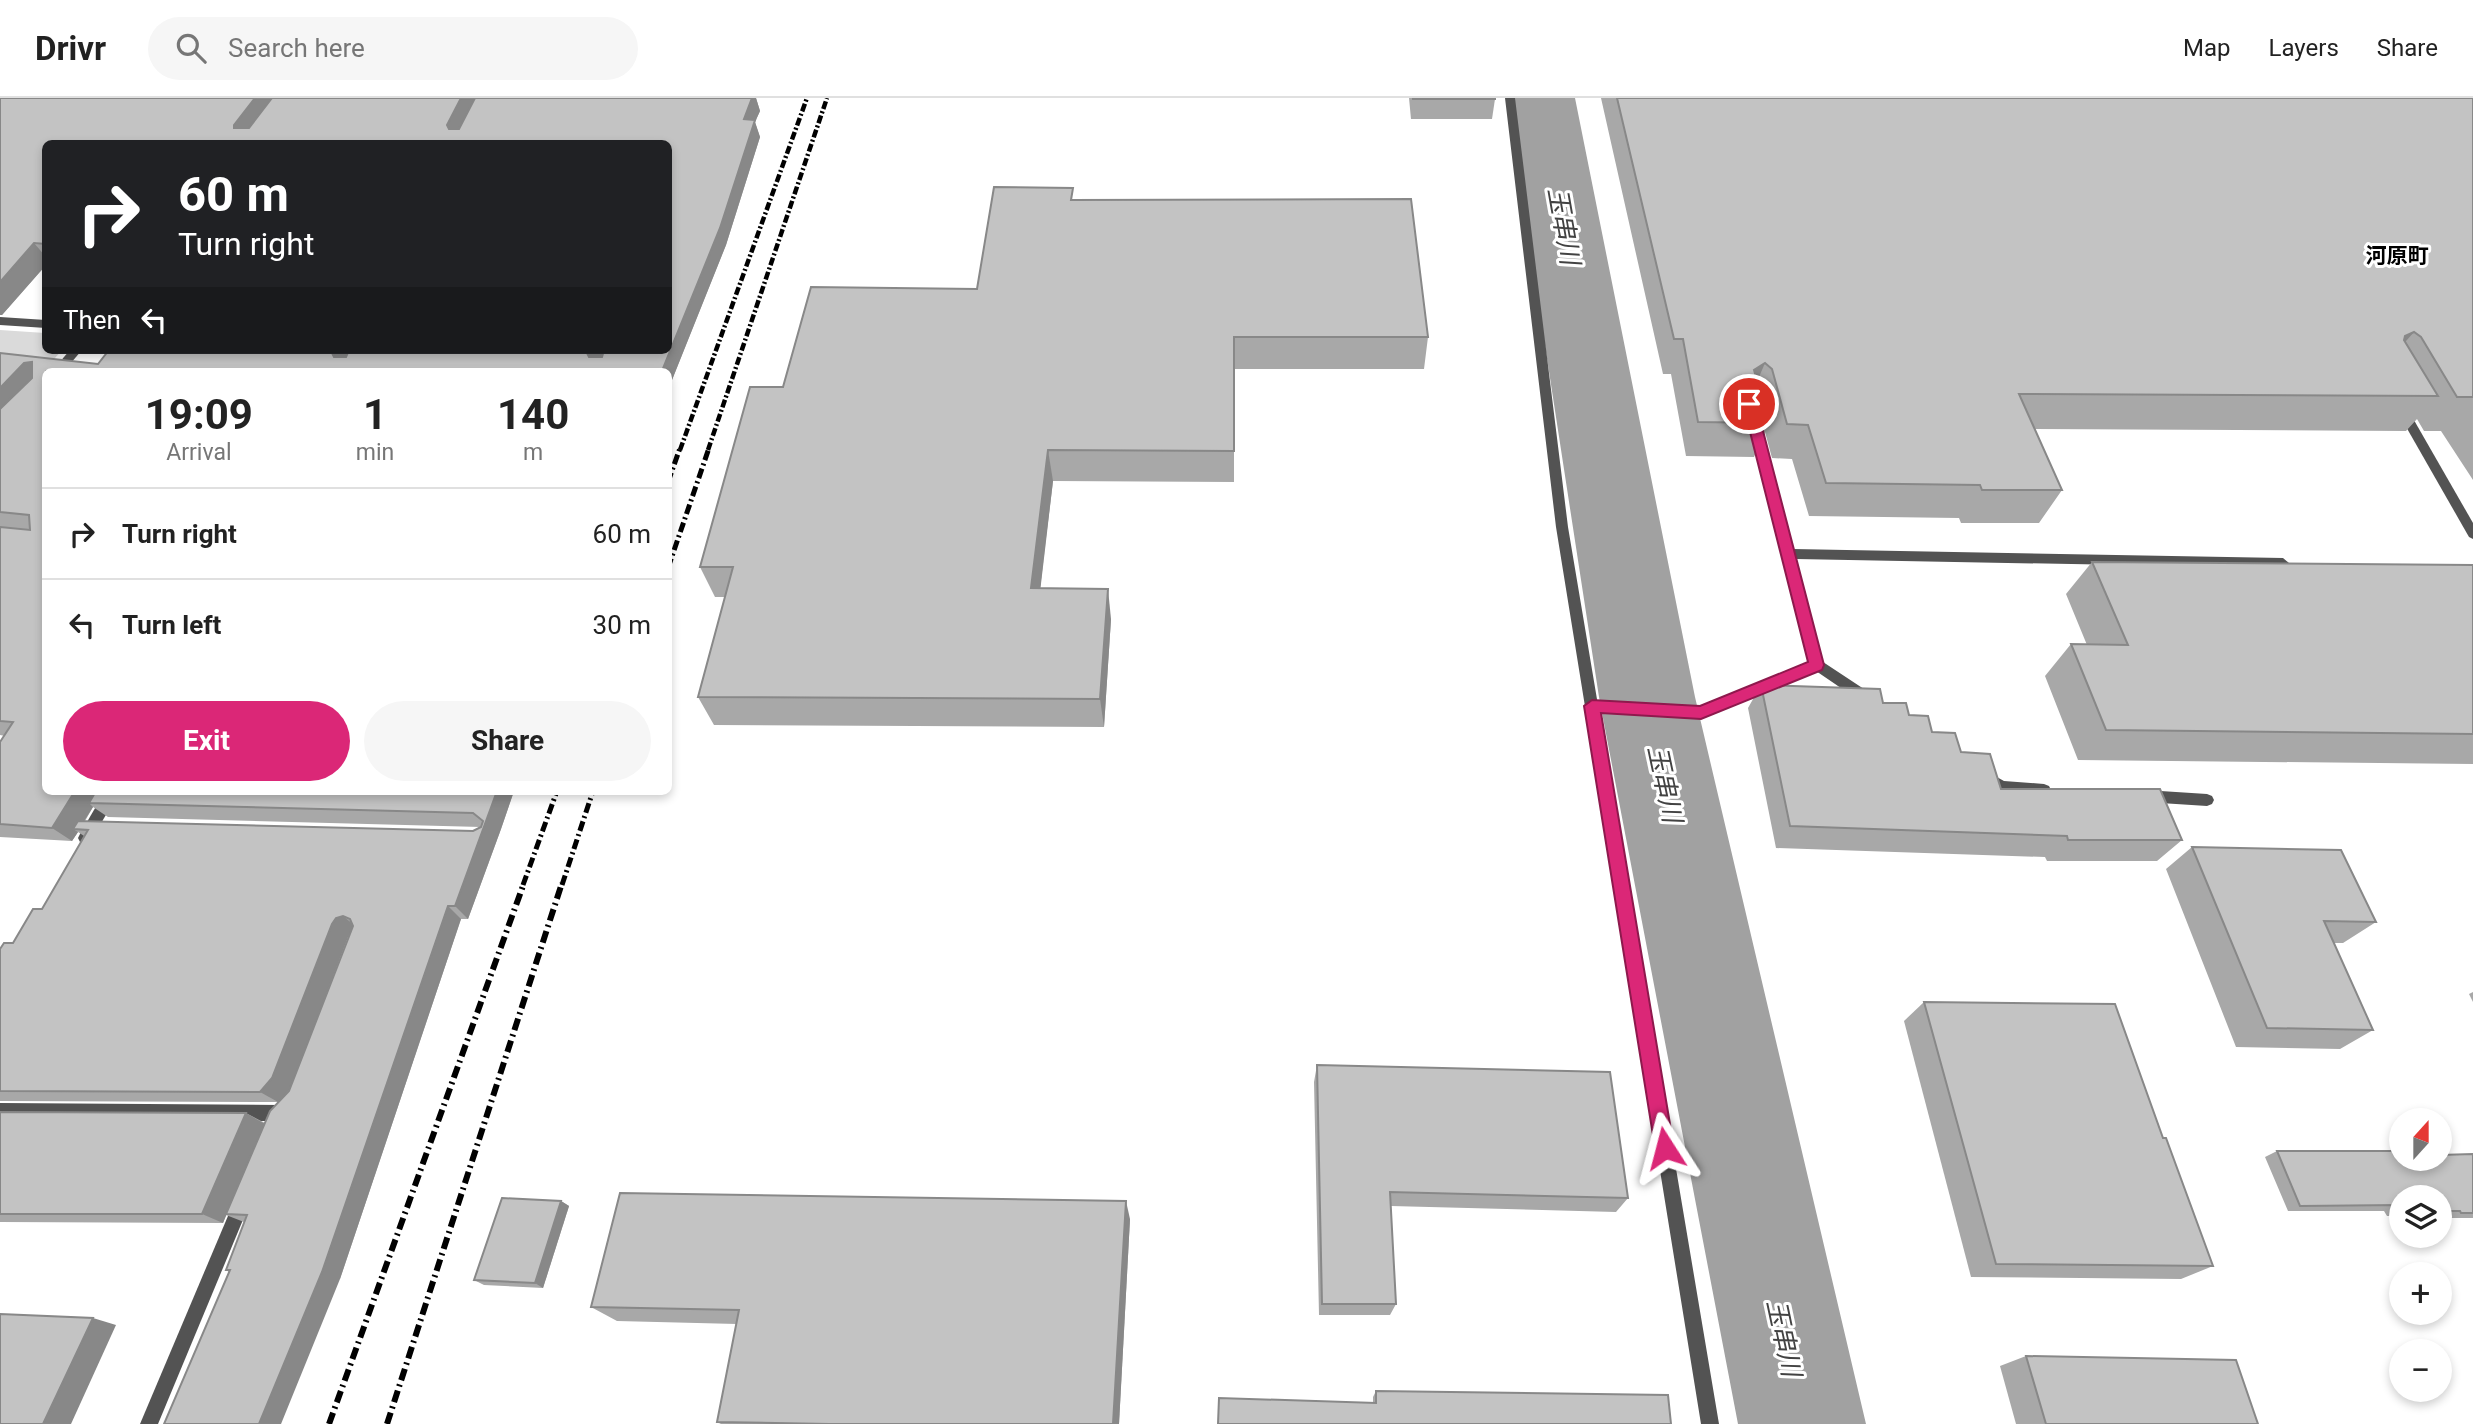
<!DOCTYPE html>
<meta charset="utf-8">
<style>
body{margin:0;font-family:Roboto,"Noto Sans JP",sans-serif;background:#f6f6f6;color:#222;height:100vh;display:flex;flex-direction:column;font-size:26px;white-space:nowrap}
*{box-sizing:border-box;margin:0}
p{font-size:23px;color:#767676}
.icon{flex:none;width:38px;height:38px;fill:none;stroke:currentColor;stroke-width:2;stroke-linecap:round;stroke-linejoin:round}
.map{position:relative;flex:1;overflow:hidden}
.details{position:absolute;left:42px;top:270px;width:630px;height:427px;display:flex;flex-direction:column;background:#fff;border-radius:10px;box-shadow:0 4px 10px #0003}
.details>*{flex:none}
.hud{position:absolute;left:42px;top:42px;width:630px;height:214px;border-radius:10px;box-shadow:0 4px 10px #0003;background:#202124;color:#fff;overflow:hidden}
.needle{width:46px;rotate:21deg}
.buttons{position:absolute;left:2389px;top:1010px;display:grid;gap:14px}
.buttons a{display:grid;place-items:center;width:63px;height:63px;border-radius:50%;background:#fff;box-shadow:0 4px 10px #0003;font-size:35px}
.pin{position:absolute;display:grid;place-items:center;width:60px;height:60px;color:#fff;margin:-30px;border:4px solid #fff;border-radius:50%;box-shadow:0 2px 7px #0007}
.me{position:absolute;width:77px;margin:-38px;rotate:351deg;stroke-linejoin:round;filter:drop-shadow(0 0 5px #0008)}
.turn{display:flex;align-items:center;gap:24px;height:147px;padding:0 21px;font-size:32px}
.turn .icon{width:91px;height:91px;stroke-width:2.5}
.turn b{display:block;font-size:49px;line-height:60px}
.then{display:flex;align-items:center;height:66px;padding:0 21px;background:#0003;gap:14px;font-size:26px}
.eta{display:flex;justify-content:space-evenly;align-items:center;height:119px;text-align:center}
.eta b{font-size:42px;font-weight:700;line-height:49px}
.primary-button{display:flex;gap:14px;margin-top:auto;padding:14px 21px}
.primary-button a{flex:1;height:80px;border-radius:42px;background:#db2777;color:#fff;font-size:28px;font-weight:700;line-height:80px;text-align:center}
.primary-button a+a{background:#f6f6f6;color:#222}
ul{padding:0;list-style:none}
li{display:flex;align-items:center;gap:21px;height:91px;padding:0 21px;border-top:2px solid #e0e0e0}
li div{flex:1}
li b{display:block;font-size:26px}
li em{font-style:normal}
header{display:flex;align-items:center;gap:42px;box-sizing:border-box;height:98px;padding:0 35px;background:#fff;border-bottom:2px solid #e0e0e0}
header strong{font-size:33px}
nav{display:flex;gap:38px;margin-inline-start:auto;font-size:24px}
.search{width:490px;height:63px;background:#f6f6f6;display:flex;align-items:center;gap:18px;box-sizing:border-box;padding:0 24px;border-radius:38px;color:#767676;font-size:26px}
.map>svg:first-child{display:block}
.green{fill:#dadada}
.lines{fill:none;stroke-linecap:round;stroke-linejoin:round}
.river{fill:#a1a1a1;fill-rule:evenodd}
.lane{fill:#535353;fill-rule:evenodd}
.street{fill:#535353;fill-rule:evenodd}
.rail-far2{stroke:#000;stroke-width:4.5;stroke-dasharray:8 2.5 2 2.5;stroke-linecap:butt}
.rail-far1{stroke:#000;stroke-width:5;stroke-dasharray:10 3.5 2 3.5;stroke-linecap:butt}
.rail{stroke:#000;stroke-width:6;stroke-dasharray:12 4.5 2 4.5;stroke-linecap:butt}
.wall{fill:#a8a8a8;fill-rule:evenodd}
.shaded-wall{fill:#888}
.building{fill:#c3c3c3;stroke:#888;stroke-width:2}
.route{fill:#db2777;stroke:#8e194d;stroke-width:2}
.labels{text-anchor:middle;stroke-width:6;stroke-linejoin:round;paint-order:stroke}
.far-neighbourhood-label{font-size:21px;font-weight:bold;fill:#000;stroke:#fff}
.water-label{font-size:26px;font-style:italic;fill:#424242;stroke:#fff}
</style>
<header>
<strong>Drivr</strong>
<div class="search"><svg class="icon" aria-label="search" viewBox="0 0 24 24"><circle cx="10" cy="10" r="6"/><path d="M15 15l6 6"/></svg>Search here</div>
<nav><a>Map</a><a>Layers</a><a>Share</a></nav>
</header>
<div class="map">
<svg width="2473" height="1326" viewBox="0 0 2473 1326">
<rect width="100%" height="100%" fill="#fff"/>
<path class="green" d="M0 232 45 235 46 252H62L48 268 0 265Z"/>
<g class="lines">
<path class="river" d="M1507 0H1575L1695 599 1866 1326H1738L1599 599Z"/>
<g class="lane">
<path d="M2403 309 2407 310 2473 425V441L2469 439 2397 313Z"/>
<path d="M1756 327 1762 331 1793 451 2283 460 2289 465 2283 470 1796 461 1823 564 1870 595 1872 599 1870 603H1860L1816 573 1701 620 1587 612 1585 608 1587 604 1592 602 1700 608 1810 564 1750 331Z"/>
<path d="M1984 672 2004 683 2044 686 2049 688 2051 692 2049 696 2044 698C2021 696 1991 699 1977 678L1979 674Z"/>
<path d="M2145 692 2207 696 2212 698 2214 702 2212 706 2207 708 2145 704 2140 702 2138 698 2140 694Z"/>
</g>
<g class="street">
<path d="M1505 0H1515L1568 429 1719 1326H1701L1556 429Z"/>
<path d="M0 219 46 222V230L0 227Z"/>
<path d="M70 252H82L64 273H52Z"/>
<path d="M105 693H120L90 744 85 746 80 744 78 740 80 736Z"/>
<path d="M0 1005 281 1007 287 1009 289 1015 284 1028 278 1030 272 1028 270 1023 0 1021Z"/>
<path d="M242 1097 248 1099 250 1105 158 1326H140L236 1099Z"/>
</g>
<g class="rail-far2">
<path d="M680 352 807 0"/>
<path d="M708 352 827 0"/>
</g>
<g class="rail-far1">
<path d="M668 384 680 350"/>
<path d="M668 470 709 350"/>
<path d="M523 787 557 693"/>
<path d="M562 787 593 693"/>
</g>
<g class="rail">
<path d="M329 1326 524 785"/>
<path d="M387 1326 562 785"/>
</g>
</g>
<g class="wall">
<path d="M0 0H756L760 13 755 24 760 39 726 147 668 292 46 273V693H514L501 731 468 821H461L340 1181 229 1174 226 1172 244 1124 226 1117 223 1125 0 1124V1014L246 1015 265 1025 278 1004 0 1003V851L13 845 42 811 84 738 78 734 72 743 0 739V644L5 638 0 637V255L98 266 668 252 46 46V167L2 217ZM93 709 108 719 481 729 473 733 85 723ZM350 835 289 993 279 1004 290 991 348 839Z"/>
<path d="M1409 0H1495V1L1492 21H1411Z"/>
<path d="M1601 0H2473V382L2441 333H2424L2417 321 2406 333 2035 331 2062 392 2039 425H1961L1959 420 1809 418 1792 361 1772 360 1765 334 1754 359 1686 358 1671 276H1663Z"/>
<path d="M1074 102 1428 239 1424 271H1234V384L1053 383 1040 490 1111 521 1104 629 714 627 698 599 725 499H715L700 469 783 289 977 191Z"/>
<path d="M2092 464 2473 467V666L2078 662 2045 578 2071 546 2087 547 2066 496Z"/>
<path d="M1761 587 1883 605 1909 617 1961 654 2001 691 2182 742 2157 763H2047L2045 759 1776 750 1748 610Z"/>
<path d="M2192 749 2376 824 2343 845H2334L2373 932 2340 951 2236 949 2166 771Z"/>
<path d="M2473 894V904L2469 896Z"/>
<path d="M1924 904 2163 1040 2213 1168 2181 1181 1971 1179 1904 923Z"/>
<path d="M1317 967 1628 1100 1616 1114 1391 1108 1396 1206 1390 1217H1319L1314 984Z"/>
<path d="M2277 1053 2401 1060 2473 1056V1120H2447L2446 1118H2440V1099H2401V1118H2387L2384 1113H2288L2265 1059Z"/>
<path d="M561 1103 569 1108 543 1190 484 1187 474 1182Z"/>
<path d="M1130 1121 1119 1326H721L717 1324 737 1226 617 1223 591 1209Z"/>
<path d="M2026 1258 2258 1326H2016L2000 1268Z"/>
<path d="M1376 1293 1671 1326 1373 1304V1299Z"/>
</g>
<g class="shaded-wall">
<path d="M255 0H280L245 44 234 30V27Z"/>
<path d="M461 0H478L456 45 447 27Z"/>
<path d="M752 0H756L760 13 755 24 760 39 726 147 668 292V273H662L744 21Z"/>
<path d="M34 145 46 159V167L2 217H0V184Z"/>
<path d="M2414 234 2383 269 2405 238Z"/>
<path d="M333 252H352L344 272 332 255Z"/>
<path d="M588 252H604L596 272 587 255Z"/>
<path d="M32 264 46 279 0 324V290L24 265Z"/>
<path d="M1765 265 1750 300 1754 272Z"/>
<path d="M1048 352 1053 383 1037 520 1031 490Z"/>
<path d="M1108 491 1111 521 1104 629 1100 601Z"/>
<path d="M75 693H103L89 705 93 709 79 731H73L78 734 72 743 52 730Z"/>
<path d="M497 693H514L501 731 468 821 455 808Z"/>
<path d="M448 808 461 821 340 1181 281 1326H259Z"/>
<path d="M343 818 359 831 352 833 348 839 290 991 278 1004 260 994 332 826 336 820Z"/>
<path d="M246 1015 265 1026 223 1125 202 1116Z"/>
<path d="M561 1103 569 1108 543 1190 535 1185Z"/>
<path d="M1126 1103 1130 1121 1119 1326H1113Z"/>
<path d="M93 1220 116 1227 71 1326H43Z"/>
</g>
<g class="building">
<path d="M0 0H255L234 27V30H249L272 0H461L447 27 449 31H459L475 0H752L744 21 755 22 720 130 662 273H46V693H75L52 730 0 726V644L13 624 0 623V429L30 432 29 417 0 414V311L32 280V264L24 265 0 290V255L98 266 109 252H333L332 255 334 259H346L349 252H588L587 255 589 259H602L604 252H668V46H46V146L34 145 0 184Z"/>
<rect x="1413" y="0" width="82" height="1"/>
<path d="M1617 0H2473V299H2457L2421 239 2414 234 2405 238 2404 242 2438 298 2019 296 2062 392H1982L1980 387 1826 385 1808 327 1787 326 1772 271 1765 265 1754 272 1769 325 1698 324 1683 241H1674Z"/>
<path d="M994 89 1073 90 1071 102 1411 101 1428 239H1234V353L1048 352 1031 490 1108 491 1100 601 698 599 733 469H700L750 289H783L811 189 977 191Z"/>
<path d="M2092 464 2473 467V636L2106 632 2071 546 2128 547Z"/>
<path d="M1761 587 1880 591 1883 605H1906L1909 617 1928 618 1932 634 1955 635 1961 654 1990 656 2001 691H2160L2182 742H2068L2067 738 1790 728Z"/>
<path d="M96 693H497L455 808H448L322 1174 259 1326H164L230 1172H226L247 1117 226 1116 270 1013 289 993 353 828 350 821 343 818 336 820 332 826 272 980 260 994 0 993V851L4 845H13L33 811H42L88 732 73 731 78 723 473 733 481 729 483 723 473 715 89 705Z"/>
<path d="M2192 749 2341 752 2376 824 2324 823 2373 932 2267 930Z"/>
<path d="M1924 904 2115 906 2163 1040H2166L2213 1168 1996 1166Z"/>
<path d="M1317 967 1610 974 1628 1100 1390 1094 1396 1206H1322Z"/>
<path d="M0 1014 246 1015 202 1116H0Z"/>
<path d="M2277 1053H2401V1060H2440V1057L2473 1056V1115H2461L2460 1113H2440V1099H2401V1112L2398 1107 2300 1108Z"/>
<path d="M620 1095 1126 1103 1113 1326H829L717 1324 739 1212 591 1209Z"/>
<path d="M502 1100 561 1103 535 1185 474 1182Z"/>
<path d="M0 1216 93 1220 43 1326H0Z"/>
<path d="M2026 1258 2236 1262 2258 1326H2046Z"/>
<path d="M1376 1293 1668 1297 1671 1326H1218L1219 1300 1376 1305Z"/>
</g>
<path class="route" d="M1749 301 1756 306 1824 567 1822 572 1701 621 1601 615 1674 1050 1671 1057 1665 1059 1658 1057 1655 1050 1584 608 1592 602 1700 608 1808 564 1743 306Z"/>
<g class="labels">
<g class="far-neighbourhood-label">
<text x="2397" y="165">河原町</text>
</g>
<g class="water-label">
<text transform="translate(1564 128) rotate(80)" y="9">玉串川</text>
<text transform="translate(1665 686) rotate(78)" y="9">玉串川</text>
<text transform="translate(1784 1240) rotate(78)" y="9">玉串川</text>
</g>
</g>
</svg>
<div class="buttons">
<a><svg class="needle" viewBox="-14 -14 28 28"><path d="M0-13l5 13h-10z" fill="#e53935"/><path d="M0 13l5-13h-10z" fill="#767676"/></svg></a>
<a><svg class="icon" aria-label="layers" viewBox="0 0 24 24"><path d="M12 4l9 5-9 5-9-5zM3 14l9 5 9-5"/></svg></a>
<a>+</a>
<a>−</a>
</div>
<div class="pin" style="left:1749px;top:306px;background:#d93025"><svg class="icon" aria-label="arrive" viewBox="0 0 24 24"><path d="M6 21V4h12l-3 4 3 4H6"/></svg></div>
<svg class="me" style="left:1665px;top:1050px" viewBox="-20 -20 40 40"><path d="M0-17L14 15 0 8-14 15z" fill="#db2777" stroke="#fff" stroke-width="4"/></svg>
<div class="hud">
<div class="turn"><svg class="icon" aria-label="right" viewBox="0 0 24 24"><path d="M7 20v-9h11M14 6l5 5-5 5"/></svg><div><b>60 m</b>Turn right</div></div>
<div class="then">Then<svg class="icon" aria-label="left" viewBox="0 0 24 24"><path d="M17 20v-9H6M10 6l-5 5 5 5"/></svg></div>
</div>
<section class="details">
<div class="eta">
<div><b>19:09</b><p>Arrival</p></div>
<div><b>1</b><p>min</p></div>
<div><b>140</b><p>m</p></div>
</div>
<ul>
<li><svg class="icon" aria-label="right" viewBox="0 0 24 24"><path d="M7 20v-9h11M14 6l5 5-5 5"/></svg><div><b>Turn right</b></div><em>60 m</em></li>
<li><svg class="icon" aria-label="left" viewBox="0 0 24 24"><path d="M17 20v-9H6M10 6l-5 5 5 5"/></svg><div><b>Turn left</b></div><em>30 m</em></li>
</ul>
<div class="primary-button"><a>Exit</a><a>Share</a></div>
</section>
</div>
